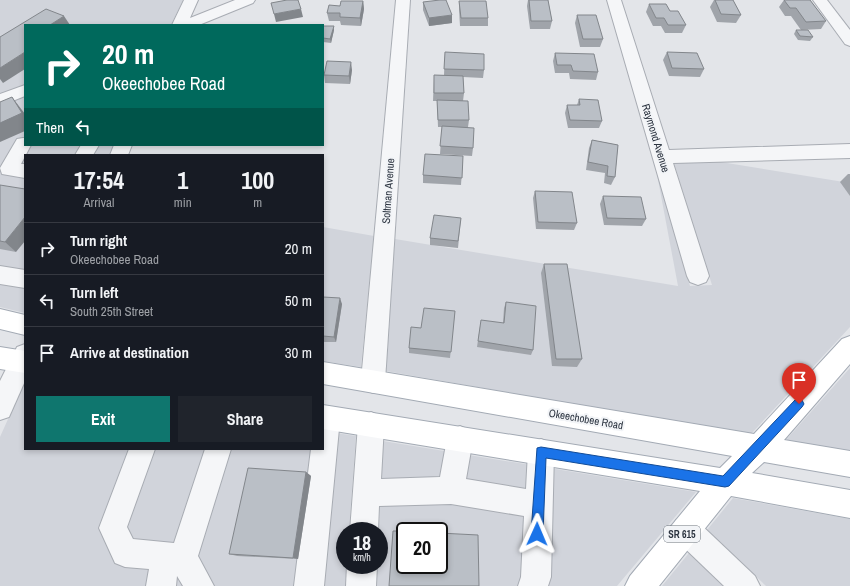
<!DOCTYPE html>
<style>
body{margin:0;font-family:"Archivo Narrow",sans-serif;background:#20242c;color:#f1f3f6;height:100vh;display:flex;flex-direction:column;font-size:15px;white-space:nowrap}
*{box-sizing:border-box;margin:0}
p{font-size:13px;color:#9ea1a6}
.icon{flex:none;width:22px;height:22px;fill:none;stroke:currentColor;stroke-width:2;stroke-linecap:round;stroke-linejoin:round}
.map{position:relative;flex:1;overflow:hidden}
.drawer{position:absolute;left:24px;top:154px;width:300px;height:296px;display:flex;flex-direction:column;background:#171b24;border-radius:0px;box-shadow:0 2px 6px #0003}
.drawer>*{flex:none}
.banner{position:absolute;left:24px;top:24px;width:300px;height:122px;border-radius:0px;box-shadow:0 2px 6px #0003;background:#00695c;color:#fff;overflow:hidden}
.speed{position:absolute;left:336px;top:522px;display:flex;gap:8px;font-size:20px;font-weight:700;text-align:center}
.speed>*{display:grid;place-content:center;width:52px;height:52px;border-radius:50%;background:#171b24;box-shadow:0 2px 6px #0003;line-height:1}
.speed small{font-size:10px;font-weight:400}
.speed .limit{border:2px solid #111;border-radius:6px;background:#fff;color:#111}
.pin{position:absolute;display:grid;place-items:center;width:34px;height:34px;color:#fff;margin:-41px -17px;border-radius:50% 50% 50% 0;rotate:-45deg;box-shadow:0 0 4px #0007}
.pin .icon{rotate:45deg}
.me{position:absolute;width:44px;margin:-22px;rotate:1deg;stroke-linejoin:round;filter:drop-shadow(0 0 3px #0008)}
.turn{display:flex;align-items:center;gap:14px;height:84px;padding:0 12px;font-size:18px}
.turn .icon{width:52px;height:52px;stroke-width:2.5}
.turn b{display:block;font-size:28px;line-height:34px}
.then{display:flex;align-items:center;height:38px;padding:0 12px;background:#0003;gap:8px;font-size:15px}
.eta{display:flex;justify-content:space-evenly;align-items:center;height:68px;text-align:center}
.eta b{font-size:24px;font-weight:800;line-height:28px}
.action{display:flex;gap:8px;margin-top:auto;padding:8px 12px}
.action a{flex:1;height:46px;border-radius:0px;background:#0f766e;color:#fff;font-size:16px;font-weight:800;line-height:46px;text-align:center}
.action a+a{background:#20242c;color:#f1f3f6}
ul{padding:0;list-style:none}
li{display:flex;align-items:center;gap:12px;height:52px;padding:0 12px;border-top:1px solid #363941}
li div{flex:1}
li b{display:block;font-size:15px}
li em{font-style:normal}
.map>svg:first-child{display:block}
.built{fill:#d1d4db;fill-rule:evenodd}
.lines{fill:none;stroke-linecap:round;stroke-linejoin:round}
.minor-casing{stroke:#a8acb3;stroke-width:2}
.major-casing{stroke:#a3aab4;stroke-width:2}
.minor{fill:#f5f6f8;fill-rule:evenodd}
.major{fill:#fff;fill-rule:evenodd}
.wall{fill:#a0a4aa}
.shaded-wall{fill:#82868b}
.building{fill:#babfc6;stroke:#82868b}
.route{fill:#1a73e8;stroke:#114b97}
.labels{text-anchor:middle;stroke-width:4;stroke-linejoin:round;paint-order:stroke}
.shield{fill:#f2f4f7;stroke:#676e77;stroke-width:1}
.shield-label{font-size:10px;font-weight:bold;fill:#2c3440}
.street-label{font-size:11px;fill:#2c3440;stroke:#f2f4f7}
</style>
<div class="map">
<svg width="850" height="586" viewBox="0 0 850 586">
<rect width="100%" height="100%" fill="#e3e5e9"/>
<g class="built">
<path d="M0 0H183L171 25H25V85L0 94Z"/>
<path d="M25 95V145H114L109 155H25V313L0 307V105Z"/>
<path d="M671 154 850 183V327L750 435 386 371 395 239 678 286 656 169 690 286 712 285Z"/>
<path d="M323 227 374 236 361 367 323 361Z"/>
<path d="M850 368V451L786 440Z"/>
<path d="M25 381V449H323V431L356 436 349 531H345V565H347L345 586H0V437Z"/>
<path d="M383 441 696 492 617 586H376L377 565H379V531ZM405 531H439V565H405Z"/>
<path d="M733 498 850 519V586H766L707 530Z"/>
<path d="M689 553 723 586H662Z"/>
</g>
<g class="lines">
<defs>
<g id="minor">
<path d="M184 0H198L190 18 235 0H255L253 3 199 25H172Z"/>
<path d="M396 0H410L385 381 382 389 373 393 364 389 361 381Z"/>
<path d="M607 0H621L669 150 850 144V158L673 163 709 276 706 282 698 285 690 282 687 276Z"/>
<path d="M813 0H827L850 30V46L845 44Z"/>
<path d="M25 85V96L0 106V94Z"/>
<path d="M23 138H25V145H31L21 164H25V178L2 174 0 168 17 139Z"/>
<path d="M81 145H99L93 155H75Z"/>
<path d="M114 145H132L128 155H110Z"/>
<path d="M0 266 25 270V288L0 284Z"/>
<path d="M25 344V381L9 417 0 420V381L17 347Z"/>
<path d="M327 406 336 409 340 418 324 586H294L311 449H323V407Z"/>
<path d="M371 412 380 416 384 425 381 479 440 477 447 439 451 430 460 426 469 430 473 439 466 479 526 489 528 452 532 443 541 439 550 443 554 452 551 577 548 586H518L521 577 524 516 451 504 379 506 378 531H350L358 425 362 416Z"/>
<path d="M129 449H155L127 527 133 539 174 543 205 449H231L198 556 214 586H183L177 576 176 586H146L149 569 125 567 115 563 99 528Z"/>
<path d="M686 516 696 520 755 576 760 586H724L676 540 672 530 676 520Z"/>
<path d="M347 565H377L376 586H346Z"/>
</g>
<g id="major">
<path d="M0 309 25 315V335L0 329Z"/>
<path d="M850 336V364L784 440 850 451V477L764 462 752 473 850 490V518L731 496 659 586H625L630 576 700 491 323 429V405L720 468 732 456 323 384V362L754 434 842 339Z"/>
<path d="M0 347 25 351V373L0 369Z"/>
</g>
</defs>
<use href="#minor" class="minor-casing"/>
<use href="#major" class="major-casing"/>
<use href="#minor" class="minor"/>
<use href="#major" class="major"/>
</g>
<g class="wall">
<path d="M528 0H548L552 21 550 29H530L527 6Z"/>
<path d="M714 0H733L741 15 736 23 717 22 710 7Z"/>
<path d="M784 0H810L826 21 821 29 801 30 791 16H785L779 7Z"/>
<path d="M363 1 364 9 361 26 341 25 340 21H329L327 13 340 6Z"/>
<path d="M459 1 488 18V26H460L459 9Z"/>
<path d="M423 2 452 23 429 26 423 10Z"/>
<path d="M649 4 670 11 686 25 682 33H665L661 26H653L646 12Z"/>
<path d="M577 15 603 39 600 47H580L575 23Z"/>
<path d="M323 26 334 30 331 43 323 42Z"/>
<path d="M796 30 813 37 810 41 798 40 794 34Z"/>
<path d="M445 52 484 70 483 78 463 77 464 93 463 101 469 120 468 127 473 148 472 156 440 154 442 127H438L437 101H433L434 75H444Z"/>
<path d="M667 52 704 69 700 77 669 76 663 60Z"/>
<path d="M555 53 598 72 596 80 570 79 569 73H555L553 61Z"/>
<path d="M352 70 350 84 325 83 324 75Z"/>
<path d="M579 99 602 121 599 128H568L565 113 567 105H577Z"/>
<path d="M592 140 618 145 615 177 611 185 604 183 605 173 586 170 589 148Z"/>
<path d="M463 156 461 185 423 183V175Z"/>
<path d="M848 174H850V196L840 182Z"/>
<path d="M0 185 16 252 0 249Z"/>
<path d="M535 191 577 223 574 230 536 229 533 198Z"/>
<path d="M603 196 646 219 642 226 604 225 600 204Z"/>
<path d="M461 218 458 248 430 245V238Z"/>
<path d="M544 264 582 359 577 367 552 366 541 273Z"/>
<path d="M323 297 342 304 336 342H323Z"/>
<path d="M506 302 533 350 531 355 477 347 480 326 503 323 504 308Z"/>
<path d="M455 311 450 358 409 353V348L421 328Z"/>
<path d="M306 472 311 476 298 559 237 556 229 554Z"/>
</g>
<g class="shaded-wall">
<path d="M363 1 364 9 361 26 360 18Z"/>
<path d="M301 9 303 17 276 22 274 14Z"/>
<path d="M452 15V23L429 26V18Z"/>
<path d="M64 16 70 25H50Z"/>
<path d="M334 26V30L331 43 330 39Z"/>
<path d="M25 52V69L3 83 0 79V68Z"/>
<path d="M351 62 352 70 350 84 349 76Z"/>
<path d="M12 97 25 114V131L0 142V123Z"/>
<path d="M25 217V241L16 252 5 242Z"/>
<path d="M340 298 342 304 336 342 334 337Z"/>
<path d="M306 472 311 476 298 559 293 558Z"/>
</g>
<g class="building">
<path d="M287 0H298L301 9 274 14 271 3Z"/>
<path d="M440 0H446L452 15 429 18 423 2Z"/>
<path d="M529 0H548L552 21H531Z"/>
<path d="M715 0H733L741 15 721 14Z"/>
<path d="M784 0H810L826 21 806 22 796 8H790Z"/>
<path d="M341 1H363L360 18 340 17V13H327L329 5 340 6Z"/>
<path d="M459 1H486L488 18H461Z"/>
<path d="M649 4H666L670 11H678L686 25H668L664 18H656Z"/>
<path d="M46 9 64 16 50 25H25V52L0 68V37Z"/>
<path d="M577 15H596L603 39H583Z"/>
<path d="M323 26H334L330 39 323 38Z"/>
<path d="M796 30H808L813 37 800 36Z"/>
<path d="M445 52 484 54V70L444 69Z"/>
<path d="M667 52 697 53 704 69 672 68Z"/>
<path d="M555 53 594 54 598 72 573 71 571 65H557Z"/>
<path d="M327 61 351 62 349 76 324 75Z"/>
<path d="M434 75 463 76 464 93H434Z"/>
<path d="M12 97 22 113 0 123V102Z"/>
<path d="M579 99 598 100 602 121 570 120 567 105H580Z"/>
<path d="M437 100 468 101 469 120H438Z"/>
<path d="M442 126 474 128 473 148 440 146Z"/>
<path d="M592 140 618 145 615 177 607 176 608 166 588 162Z"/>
<path d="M425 154 463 156 462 178 423 175Z"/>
<path d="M0 185 25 189V217L5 242 0 241Z"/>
<path d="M535 191 572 192 577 223 538 222Z"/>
<path d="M603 196 641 197 646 219 607 218Z"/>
<path d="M434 215 461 218 458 241 430 238Z"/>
<path d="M544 264H567L582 359H556Z"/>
<path d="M323 297 340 298 334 337 323 336Z"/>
<path d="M506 302 536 306 533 350 478 341 481 320 504 323Z"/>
<path d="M424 308 455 311 451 352 409 348 411 327 421 328Z"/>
<path d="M248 468 306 472 293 558 229 554Z"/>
<path d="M393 531H405V565H439V533L478 535 479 586H389Z"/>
</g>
<path class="route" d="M799 399 802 400 804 404 802 407 729 486 725 487 546 458 543 534 541 538 537 540 533 538 531 534 537 448 541 447 723 476 795 400Z"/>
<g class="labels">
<rect class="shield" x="664" y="526" width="36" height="16" rx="3"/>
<g class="shield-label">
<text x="682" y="538">SR 615</text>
</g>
<g class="street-label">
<text transform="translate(656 138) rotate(73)" y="4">Raymond Avenue</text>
<text transform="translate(388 191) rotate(-86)" y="4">Soltman Avenue</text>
<text transform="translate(586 419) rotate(10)" y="4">Okeechobee Road</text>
</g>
</g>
</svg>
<div class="speed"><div>18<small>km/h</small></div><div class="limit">20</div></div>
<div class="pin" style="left:799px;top:404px;background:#d93025"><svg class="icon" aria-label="arrive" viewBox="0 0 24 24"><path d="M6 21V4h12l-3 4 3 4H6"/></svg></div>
<svg class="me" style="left:537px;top:534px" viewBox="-20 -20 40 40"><path d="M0-17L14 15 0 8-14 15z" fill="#1a73e8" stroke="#fff" stroke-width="4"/></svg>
<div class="banner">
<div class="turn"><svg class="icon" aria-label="right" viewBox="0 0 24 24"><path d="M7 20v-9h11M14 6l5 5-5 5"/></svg><div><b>20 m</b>Okeechobee Road</div></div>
<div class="then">Then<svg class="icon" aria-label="left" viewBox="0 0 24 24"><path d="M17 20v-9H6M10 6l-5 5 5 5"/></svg></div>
</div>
<section class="drawer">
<div class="eta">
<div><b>17:54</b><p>Arrival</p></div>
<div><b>1</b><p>min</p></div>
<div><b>100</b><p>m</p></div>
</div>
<ul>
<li><svg class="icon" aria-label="right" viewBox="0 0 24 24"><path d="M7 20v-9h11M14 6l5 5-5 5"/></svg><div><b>Turn right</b><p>Okeechobee Road</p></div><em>20 m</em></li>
<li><svg class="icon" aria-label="left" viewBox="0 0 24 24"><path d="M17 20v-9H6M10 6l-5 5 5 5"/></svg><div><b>Turn left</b><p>South 25th Street</p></div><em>50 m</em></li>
<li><svg class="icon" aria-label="arrive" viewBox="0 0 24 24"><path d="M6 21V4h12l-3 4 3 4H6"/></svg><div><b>Arrive at destination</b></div><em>30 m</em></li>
</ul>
<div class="action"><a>Exit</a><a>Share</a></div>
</section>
</div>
